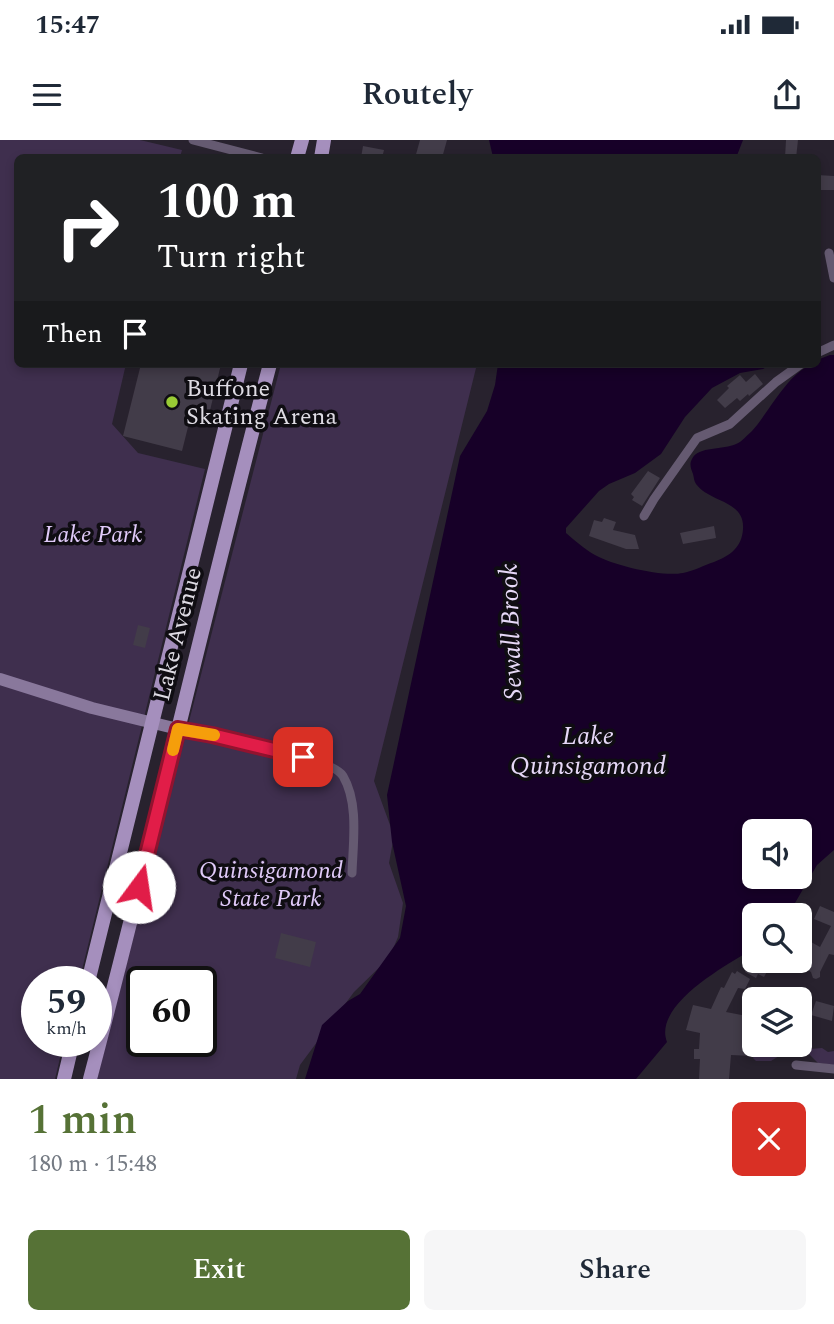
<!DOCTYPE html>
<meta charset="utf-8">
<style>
body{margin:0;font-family:Spectral,serif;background:#f6f6f7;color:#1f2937;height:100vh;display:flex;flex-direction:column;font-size:26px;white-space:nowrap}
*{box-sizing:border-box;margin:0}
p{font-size:23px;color:#747a83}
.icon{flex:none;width:38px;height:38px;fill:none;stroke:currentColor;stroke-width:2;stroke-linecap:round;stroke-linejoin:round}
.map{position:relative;height:939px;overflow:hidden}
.sheet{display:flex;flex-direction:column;background:#fff;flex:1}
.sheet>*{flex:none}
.banner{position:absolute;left:14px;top:14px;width:807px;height:214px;border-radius:10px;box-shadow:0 4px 10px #0003;background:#202124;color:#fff;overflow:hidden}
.fabs{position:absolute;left:742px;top:679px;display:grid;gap:14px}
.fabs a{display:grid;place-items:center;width:70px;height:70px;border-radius:10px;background:#fff;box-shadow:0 4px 10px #0003;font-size:35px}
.speed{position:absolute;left:21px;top:826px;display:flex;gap:14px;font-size:35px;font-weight:700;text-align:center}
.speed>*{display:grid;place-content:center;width:91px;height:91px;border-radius:50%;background:#fff;box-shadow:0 4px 10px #0003;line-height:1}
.speed small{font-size:18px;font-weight:400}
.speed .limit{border:4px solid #111;border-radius:10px;background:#fff;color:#111}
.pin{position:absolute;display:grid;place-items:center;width:60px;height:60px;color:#fff;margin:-30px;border-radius:14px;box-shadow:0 4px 10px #0006}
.me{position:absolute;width:77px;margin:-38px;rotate:14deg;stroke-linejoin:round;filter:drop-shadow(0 0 5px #0008)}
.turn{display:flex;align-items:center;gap:24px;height:147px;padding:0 28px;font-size:32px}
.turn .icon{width:91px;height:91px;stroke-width:2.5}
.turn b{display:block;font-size:49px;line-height:60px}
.then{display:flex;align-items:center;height:66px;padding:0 28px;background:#0003;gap:14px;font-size:26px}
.round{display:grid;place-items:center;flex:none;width:74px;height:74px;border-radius:10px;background:#f6f6f7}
.summary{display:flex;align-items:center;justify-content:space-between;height:119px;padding:0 28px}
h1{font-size:42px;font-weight:600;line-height:52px;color:#567236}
.primary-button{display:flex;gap:14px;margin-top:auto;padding:14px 28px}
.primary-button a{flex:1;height:80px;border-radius:10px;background:#567236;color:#fff;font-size:28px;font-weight:600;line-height:80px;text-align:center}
.primary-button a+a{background:#f6f6f7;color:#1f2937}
.status{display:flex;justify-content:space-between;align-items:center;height:49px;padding:0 35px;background:#fff;direction:ltr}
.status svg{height:19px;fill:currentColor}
header{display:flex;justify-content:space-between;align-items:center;height:91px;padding:0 28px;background:#fff;font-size:32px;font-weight:600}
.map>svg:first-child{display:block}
.green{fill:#3f2f4e;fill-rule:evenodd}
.water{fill:#170028;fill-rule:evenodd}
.building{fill:#423c49}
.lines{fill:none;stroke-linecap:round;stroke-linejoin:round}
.minor{stroke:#655a71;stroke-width:9}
.secondary{stroke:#89789c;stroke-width:12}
.primary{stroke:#a58fbd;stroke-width:14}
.route-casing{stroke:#92132f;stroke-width:18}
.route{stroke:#e11d48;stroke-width:12}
.slow{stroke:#f59e0b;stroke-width:12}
.poi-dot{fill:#99cb35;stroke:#0f0d12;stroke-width:2.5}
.labels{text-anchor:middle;stroke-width:7;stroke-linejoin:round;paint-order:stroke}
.poi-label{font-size:24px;fill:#dedbe3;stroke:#0f0d12;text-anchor:start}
.park-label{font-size:24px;font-style:italic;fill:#e0caf9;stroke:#0f0d12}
.street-label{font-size:24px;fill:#dedbe3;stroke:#0f0d12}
.water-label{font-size:26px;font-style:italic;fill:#e6d8f7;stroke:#0f0d12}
</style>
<div class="status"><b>15:47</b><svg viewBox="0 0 49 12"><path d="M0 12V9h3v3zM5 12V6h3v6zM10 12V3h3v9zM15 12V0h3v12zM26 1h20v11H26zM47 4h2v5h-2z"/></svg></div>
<header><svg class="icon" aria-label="menu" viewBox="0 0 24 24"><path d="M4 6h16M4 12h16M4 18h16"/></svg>Routely<svg class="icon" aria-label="share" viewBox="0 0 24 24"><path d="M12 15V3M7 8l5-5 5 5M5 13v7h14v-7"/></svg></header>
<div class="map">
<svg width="834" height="939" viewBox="0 0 834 939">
<rect width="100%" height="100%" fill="#28222e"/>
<g class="green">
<path d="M0 0H140L182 10 180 17 18 18V224H126L112 284 138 313 205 329 79 842H37V901H64L55 939H0Z"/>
<path d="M281 224H477L374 641 394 696 389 723 403 763 398 797 389 818 354 852 300 925 296 939H97ZM142 842H201V901H142Z"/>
<path d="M754 905 777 909 782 914 771 921H756L753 918 756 911Z"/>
<path d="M804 905 810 909 822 908 828 912 834 911V925L818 923 807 912 797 908 798 906Z"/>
</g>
<g class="water">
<path d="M489 0H743L736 18 493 17Z"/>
<path d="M830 215H834V710L817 725 788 775H754V814L748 812C723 827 653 866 667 902L636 939H305L322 885 348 861 360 854 400 798 406 766 392 702 387 655 460 316 487 271 495 245 498 224H772L763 229 740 233 712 248 685 277 661 314 635 333 609 344 599 351 566 388V393C574 400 586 410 595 415 615 426 662 437 683 433 694 431 704 425 714 422 730 416 742 407 743 389 745 360 710 363 696 344 694 341 694 338 693 334 691 329 689 324 692 319 698 306 724 310 736 304 742 302 747 295 752 291 768 274 792 225 817 224V220ZM754 691H800V737H754Z"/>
</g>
<g class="building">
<path d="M420 0H447L442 18H415Z"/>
<path d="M786 0H798L796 18H785Z"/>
<path d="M363 6 384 10 382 18H361Z"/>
<path d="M817 35 834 36V50H817Z"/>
<path d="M141 224H221L208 279 191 275 182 311 123 296Z"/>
<path d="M755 234 763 244 749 256 748 254 740 261 737 258 725 268 717 260 729 248 727 246 740 235 746 242Z"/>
<path d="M648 331 660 338 642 366 632 360 634 357 631 354Z"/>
<path d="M604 378 616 382 613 390 635 395 639 409H626L589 396 594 380 602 382Z"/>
<path d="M714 386 716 398 683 404 680 393Z"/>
<path d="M138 485 150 488 145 508 133 505Z"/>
<path d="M820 766 834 772V815L829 814 820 832V837L816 839 813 838 811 832 803 827 804 824 801 823 800 816 807 811 811 802 820 807 831 786 814 779Z"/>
<path d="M281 793 316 802 310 827 275 818Z"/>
<path d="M751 821H759L770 826 764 837 758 834 756 838 745 832Z"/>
<path d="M737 831 750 839 745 849 738 848 726 872 752 877 747 903H753L752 916 731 915 729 939H699L700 919H694V909H699L700 893 686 890 693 865 711 869 721 847 724 848 732 832 735 834Z"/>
<path d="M816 861 834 866 832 881 811 875Z"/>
</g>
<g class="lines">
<g class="minor">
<path d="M193 0 262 18"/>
<path d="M829 113 834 138"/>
<path d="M817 213 834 205"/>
<path d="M644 376 654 359 697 298 730 284 776 242 801 224"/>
<path d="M178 589C206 594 330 615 343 636 359 663 353 703 352 733"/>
<path d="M796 925 834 929"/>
</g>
<path class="secondary" d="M0 539 92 568 178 589"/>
<g class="primary">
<path d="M297 18 302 0"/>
<path d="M321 18 324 0"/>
<path d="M88 842 241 224"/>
<path d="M64 939 73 901"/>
<path d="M90 939C153 701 207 462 270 224"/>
</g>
</g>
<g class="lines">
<defs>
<path id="route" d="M139 747 178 589 212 595 303 617"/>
</defs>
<use href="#route" class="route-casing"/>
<use href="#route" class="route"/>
<path class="slow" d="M173 610 178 589 214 595"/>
</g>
<circle class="poi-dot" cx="172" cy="262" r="7"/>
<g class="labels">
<g class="poi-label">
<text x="186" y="256">Buffone<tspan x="186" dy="28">Skating Arena</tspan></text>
</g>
<g class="park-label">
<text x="93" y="402">Lake Park</text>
<text x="271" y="738">Quinsigamond<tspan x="271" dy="28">State Park</tspan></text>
</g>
<g class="street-label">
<text transform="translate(177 494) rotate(-76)" y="8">Lake Avenue</text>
</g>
<g class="water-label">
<text transform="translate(510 492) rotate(-92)" y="9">Sewall Brook</text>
<text x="588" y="604">Lake<tspan x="588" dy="30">Quinsigamond</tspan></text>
</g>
</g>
</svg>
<div class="fabs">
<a><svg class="icon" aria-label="sound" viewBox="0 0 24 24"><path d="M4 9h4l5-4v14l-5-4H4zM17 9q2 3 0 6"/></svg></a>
<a><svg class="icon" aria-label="search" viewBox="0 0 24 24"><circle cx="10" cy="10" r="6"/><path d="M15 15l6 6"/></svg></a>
<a><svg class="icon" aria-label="layers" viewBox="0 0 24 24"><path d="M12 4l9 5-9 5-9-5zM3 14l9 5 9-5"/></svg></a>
</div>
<div class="speed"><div>59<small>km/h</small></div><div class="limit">60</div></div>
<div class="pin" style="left:303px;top:617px;background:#d93025"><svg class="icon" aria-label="arrive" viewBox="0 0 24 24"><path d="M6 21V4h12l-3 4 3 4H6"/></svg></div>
<svg class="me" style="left:139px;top:747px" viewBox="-20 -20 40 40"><circle r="19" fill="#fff"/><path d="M0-13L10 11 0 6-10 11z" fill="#e11d48"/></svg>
<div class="banner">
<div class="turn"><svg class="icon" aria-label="right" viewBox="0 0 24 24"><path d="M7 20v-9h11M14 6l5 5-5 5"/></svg><div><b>100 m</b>Turn right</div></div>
<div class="then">Then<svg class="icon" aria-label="arrive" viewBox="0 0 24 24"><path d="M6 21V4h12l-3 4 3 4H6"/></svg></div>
</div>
</div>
<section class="sheet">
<div class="summary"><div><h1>1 min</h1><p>180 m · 15:48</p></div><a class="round" style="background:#d93025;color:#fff"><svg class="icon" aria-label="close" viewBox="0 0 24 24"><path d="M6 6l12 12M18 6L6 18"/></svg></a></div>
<div class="primary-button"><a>Exit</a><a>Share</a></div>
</section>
